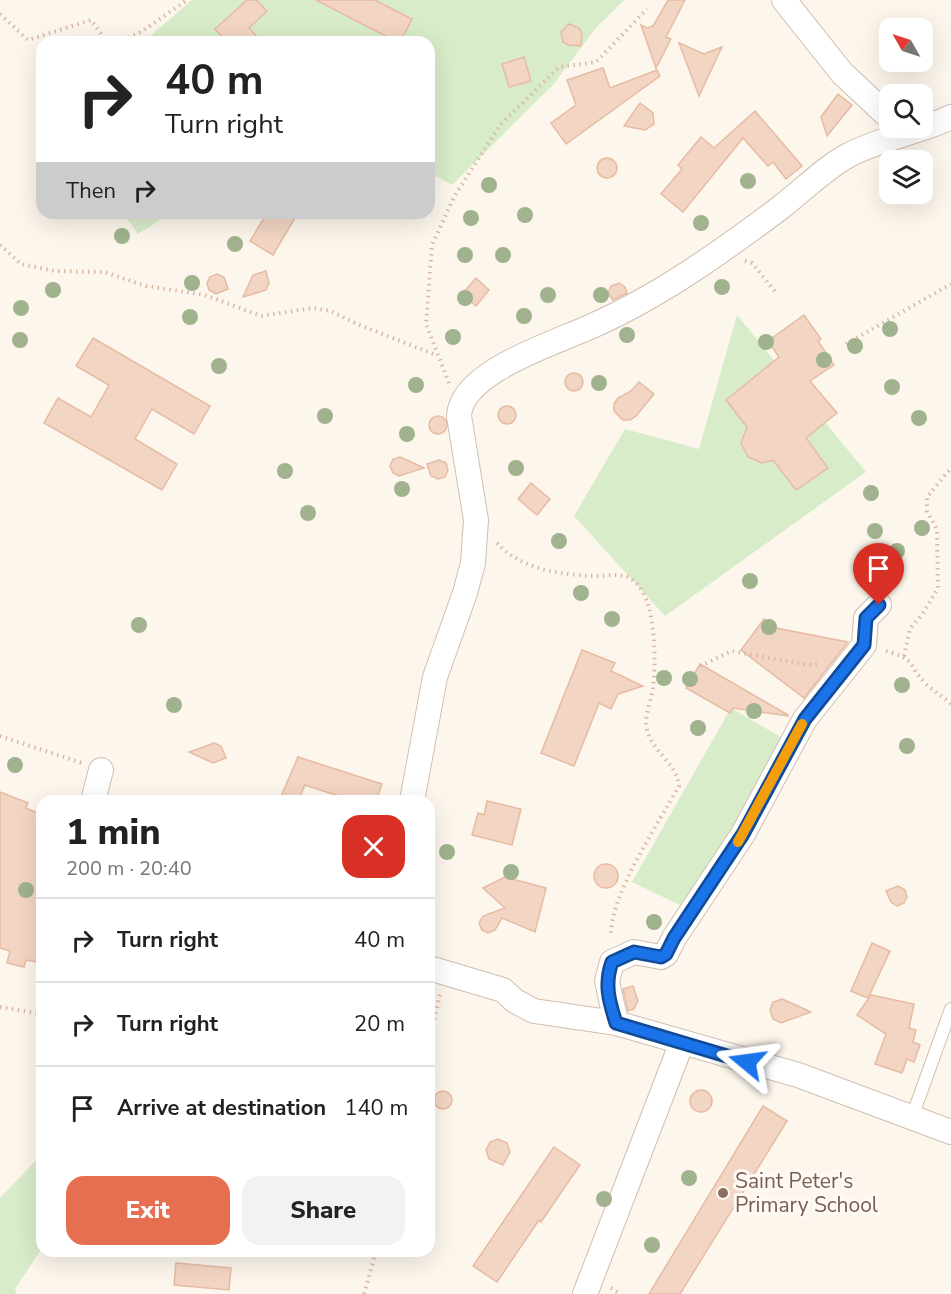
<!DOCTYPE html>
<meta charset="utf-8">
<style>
body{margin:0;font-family:"Nunito Sans",sans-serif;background:#f2f2f2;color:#222;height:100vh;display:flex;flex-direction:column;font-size:22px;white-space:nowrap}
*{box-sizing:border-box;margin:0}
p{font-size:20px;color:#767676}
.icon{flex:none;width:33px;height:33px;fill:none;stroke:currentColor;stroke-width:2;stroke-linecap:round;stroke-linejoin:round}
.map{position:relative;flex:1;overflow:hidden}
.side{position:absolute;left:36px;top:795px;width:399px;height:462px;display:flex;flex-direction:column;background:#fff;border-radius:18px;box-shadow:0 6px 24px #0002}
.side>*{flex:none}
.banner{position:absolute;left:36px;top:36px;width:399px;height:183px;border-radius:18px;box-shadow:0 6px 24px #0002;background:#fff;color:#222;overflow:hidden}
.needle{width:39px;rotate:309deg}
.buttons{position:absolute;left:879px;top:18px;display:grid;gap:12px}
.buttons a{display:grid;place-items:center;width:54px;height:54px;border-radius:12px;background:#fff;box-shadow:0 6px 24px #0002;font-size:30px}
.pin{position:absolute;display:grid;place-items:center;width:51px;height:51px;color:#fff;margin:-62px -26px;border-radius:50% 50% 50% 0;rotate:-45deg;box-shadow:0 0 6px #0007}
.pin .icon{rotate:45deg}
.me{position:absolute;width:66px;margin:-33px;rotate:286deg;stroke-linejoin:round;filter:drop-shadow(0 0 4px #0008)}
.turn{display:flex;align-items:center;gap:21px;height:126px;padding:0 30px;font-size:27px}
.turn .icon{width:78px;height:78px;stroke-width:2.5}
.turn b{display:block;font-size:42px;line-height:51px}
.then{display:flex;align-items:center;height:57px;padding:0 30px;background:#0003;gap:12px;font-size:22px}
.round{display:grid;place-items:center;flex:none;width:63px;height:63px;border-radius:18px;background:#f2f2f2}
.overview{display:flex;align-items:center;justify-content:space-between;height:102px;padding:0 30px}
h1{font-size:36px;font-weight:800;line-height:45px}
.primary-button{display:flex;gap:12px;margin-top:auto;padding:12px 30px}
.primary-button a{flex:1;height:69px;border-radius:18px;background:#e76f51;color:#fff;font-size:24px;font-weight:800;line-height:69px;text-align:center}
.primary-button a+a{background:#f2f2f2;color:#222}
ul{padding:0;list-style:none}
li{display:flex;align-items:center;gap:18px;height:84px;padding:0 30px;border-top:2px solid #e0e0e0}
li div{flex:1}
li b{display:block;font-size:22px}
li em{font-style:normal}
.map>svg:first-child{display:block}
.green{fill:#d8ecc9}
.building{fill:#f3d5c3;stroke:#e6bba3;stroke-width:1.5}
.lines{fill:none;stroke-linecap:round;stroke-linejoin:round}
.service-casing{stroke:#d1beb0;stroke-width:14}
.minor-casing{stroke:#d1beb0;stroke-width:26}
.path{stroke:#d9b8a5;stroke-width:4;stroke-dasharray:1.5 4.5;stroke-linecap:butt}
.service{stroke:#fff;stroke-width:12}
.minor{stroke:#fff;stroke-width:24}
.tree{fill:#a0b28e}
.route-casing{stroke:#114b97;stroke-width:15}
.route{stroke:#1a73e8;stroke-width:10}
.slow{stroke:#f59e0b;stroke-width:10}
.education-dot{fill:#8d6e63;stroke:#fffaf3;stroke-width:2}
.labels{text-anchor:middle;stroke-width:6;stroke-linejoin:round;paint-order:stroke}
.education-label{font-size:21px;fill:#785e54;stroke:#fffaf3;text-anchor:start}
</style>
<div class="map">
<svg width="951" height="1294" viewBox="0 0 951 1294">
<rect width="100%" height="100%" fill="#fdf6ec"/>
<g class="green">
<path d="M192 0H624L595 29 553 85 452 185 429 172V42H143Z"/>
<path d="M123 213H171L138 234Z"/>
<path d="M737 315 866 472 665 616 574 516 625 429 699 449Z"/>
<path d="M731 708 803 750 702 916 632 882Z"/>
<path d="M42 1154V1248L15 1289 17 1294H0V1198Z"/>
</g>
<g class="building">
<path d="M247 0H256L267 11 249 28 262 42H227L215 29Z"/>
<path d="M316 0H375L412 19 400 42H397Z"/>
<path d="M668 0H685L666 37 671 39 656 68 641 25 647 28 653 26Z"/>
<path d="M569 24 579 28 582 33 581 46 568 45 563 42 561 32Z"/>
<path d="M679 43 704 54 722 47 699 96Z"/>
<path d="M524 57 531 81 509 87 502 64Z"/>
<path d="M603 68 610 88 657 70 660 76 566 144 551 123 576 105 567 80Z"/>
<path d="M838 94 852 105 827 136 821 117Z"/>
<path d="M640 103 653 113 654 124 645 130 624 126Z"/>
<path d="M755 111 802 166 786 179 773 162 768 166 743 138 683 212 661 194 682 169 678 165 701 137 714 148Z"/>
<circle cx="607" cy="168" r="10"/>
<path d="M267 213H298L273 255 250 241Z"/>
<path d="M266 271 269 283 266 290 243 297 253 275Z"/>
<path d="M217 274 224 277 228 289 216 294 209 290 207 283 210 277Z"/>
<path d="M476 278 489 290 476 306 462 294Z"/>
<path d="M619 283 625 287 627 293 613 300 608 293 611 286Z"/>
<path d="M804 315 821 339 818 341 834 365 810 381 837 413 806 438 828 468 796 490 773 460 762 463 748 457 741 443 747 427 726 400 779 357 768 341Z"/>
<path d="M93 338 210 406 194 434 152 409 135 439 177 464 162 490 44 423 58 398 91 417 109 385 76 366Z"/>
<circle cx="574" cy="382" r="9"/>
<path d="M639 382 654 394 636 416 630 420H623L614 411V404L618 398 631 391Z"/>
<circle cx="507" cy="415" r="9"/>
<circle cx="438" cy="425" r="9"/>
<path d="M400 457 424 468 399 476 393 473 390 466 393 459Z"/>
<path d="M439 460 446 463 448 470 445 477 438 479 431 476 427 464Z"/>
<path d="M531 483 550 499 537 515 518 499Z"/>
<path d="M764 619 776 628 848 642 804 698 741 650Z"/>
<path d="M582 650 615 663 611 671 643 686 618 694 611 709 599 703 574 766 541 753Z"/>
<path d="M700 664 788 715V716L733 708 730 713 686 688Z"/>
<path d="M214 743 221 746 226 758 213 763 189 752Z"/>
<path d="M298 757 382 784 376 801H354L305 785 298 801H279Z"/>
<path d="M0 792 28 803 26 808 42 815V944L37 962 26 960 24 967 7 963 10 951 0 948Z"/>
<path d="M487 801 521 809 512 845 472 835 478 813 484 815Z"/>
<circle cx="606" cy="876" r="12"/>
<path d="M505 877 546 888 535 932 502 918 495 930 488 933 482 930 479 923 483 916 505 908 483 888Z"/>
<path d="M898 886 905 890 907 897 904 903 897 906 891 902 886 891Z"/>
<path d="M872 943 890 951 868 998 851 991Z"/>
<path d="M633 986 638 1001 634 1009 628 1011 623 989Z"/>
<path d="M871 995 914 1004 909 1028 916 1030 913 1042 920 1045 914 1062 907 1059 902 1073 875 1064 886 1034 857 1015Z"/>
<path d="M782 999 811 1012 781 1023 773 1019 770 1010 773 1002Z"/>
<circle cx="701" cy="1101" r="11"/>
<circle cx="443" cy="1100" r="9"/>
<path d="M763 1106 787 1121 680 1294H649Z"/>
<path d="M498 1139 507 1143 510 1152 503 1165 489 1159 486 1150 490 1142Z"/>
<path d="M554 1147 580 1165 541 1222 539 1220 497 1282 473 1266Z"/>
<path d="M176 1263 231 1268 229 1290 174 1285Z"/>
</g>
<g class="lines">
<defs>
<path id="service" d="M912 1117 951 1009"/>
<g id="minor">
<path d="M784 0 842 73 890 118"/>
<path d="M93 801 101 770"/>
<path d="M412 801 435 677 465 593 473 563 476 520 459 416C461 371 556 343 592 326 660 296 721 252 780 208 801 192 827 166 849 155 881 138 918 133 951 117"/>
<path d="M429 968 503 990 515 1001 534 1011 616 1023 798 1075 951 1132"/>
<path d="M616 1023 607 981 612 962 634 952 661 957 666 954 674 938 743 834 805 719 864 645 866 618 879 605"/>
<path d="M585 1294 682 1042"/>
</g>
</defs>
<use href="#service" class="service-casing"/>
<use href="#minor" class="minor-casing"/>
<g class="path">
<path d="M0 14 28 40 91 20 107 42"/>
<path d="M117 42 141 32 187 0"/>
<path d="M0 245 21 264 55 271 104 272 146 286 205 295 261 316 313 308 331 311 357 324 436 355"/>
<path d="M745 261 752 263 777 294"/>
<path d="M846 344 951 284"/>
<path d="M449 383 426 324 432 245 454 197 500 125 559 67 596 62 647 9"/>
<path d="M497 543C520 569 561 575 594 576 608 577 622 571 634 581 639 584 646 598 648 604 655 629 656 661 653 687 652 698 646 711 646 723 648 751 676 760 679 786 658 824 609 896 611 937"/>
<path d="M886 651C917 660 907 664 925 683 933 691 943 696 951 704"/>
<path d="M904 656 910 629 924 612 938 588 937 529 927 511V497L951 468"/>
<path d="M700 666 732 651 808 665 821 664"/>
<path d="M0 736 82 763"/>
<path d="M0 1007 42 1014"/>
<path d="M429 1043 440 994"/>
<path d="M611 1288 620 1294"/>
<path d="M364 1294 376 1251"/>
</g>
<use href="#service" class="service"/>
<use href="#minor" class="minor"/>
</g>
<g class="tree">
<circle cx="748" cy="181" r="8"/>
<circle cx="489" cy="185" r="8"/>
<circle cx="525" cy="215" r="8"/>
<circle cx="471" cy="218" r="8"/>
<circle cx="701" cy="223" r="8"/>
<circle cx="122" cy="236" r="8"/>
<circle cx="235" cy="244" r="8"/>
<circle cx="465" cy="255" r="8"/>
<circle cx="503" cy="255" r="8"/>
<circle cx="192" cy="283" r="8"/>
<circle cx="722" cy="287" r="8"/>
<circle cx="53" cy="290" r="8"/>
<circle cx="548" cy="295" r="8"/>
<circle cx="601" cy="295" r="8"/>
<circle cx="465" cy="298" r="8"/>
<circle cx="21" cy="308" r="8"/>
<circle cx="524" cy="316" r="8"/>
<circle cx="190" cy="317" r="8"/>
<circle cx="890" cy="329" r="8"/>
<circle cx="627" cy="335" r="8"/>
<circle cx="453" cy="337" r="8"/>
<circle cx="20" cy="340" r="8"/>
<circle cx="766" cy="342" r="8"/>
<circle cx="855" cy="346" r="8"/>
<circle cx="824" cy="360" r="8"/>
<circle cx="219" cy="366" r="8"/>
<circle cx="599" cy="383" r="8"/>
<circle cx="416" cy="385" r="8"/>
<circle cx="892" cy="387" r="8"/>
<circle cx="325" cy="416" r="8"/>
<circle cx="919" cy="418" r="8"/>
<circle cx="407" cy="434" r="8"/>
<circle cx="516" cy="468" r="8"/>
<circle cx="285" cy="471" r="8"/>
<circle cx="402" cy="489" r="8"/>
<circle cx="871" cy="493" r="8"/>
<circle cx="308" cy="513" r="8"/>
<circle cx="922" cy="528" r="8"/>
<circle cx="875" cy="531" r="8"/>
<circle cx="559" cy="541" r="8"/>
<circle cx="897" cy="551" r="8"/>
<circle cx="750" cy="581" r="8"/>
<circle cx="581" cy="593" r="8"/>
<circle cx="612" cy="619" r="8"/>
<circle cx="139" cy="625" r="8"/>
<circle cx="769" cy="627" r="8"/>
<circle cx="664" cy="678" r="8"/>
<circle cx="690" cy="679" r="8"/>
<circle cx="902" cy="685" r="8"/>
<circle cx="174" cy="705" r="8"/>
<circle cx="754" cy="711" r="8"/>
<circle cx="698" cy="728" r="8"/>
<circle cx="907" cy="746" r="8"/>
<circle cx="15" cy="765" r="8"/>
<circle cx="447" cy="852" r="8"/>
<circle cx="511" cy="872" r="8"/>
<circle cx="26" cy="890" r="8"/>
<circle cx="654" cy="922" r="8"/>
<circle cx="689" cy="1178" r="8"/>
<circle cx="604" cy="1199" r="8"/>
<circle cx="652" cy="1245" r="8"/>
</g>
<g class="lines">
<defs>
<path id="route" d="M747 1062 616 1023C609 1001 604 984 612 962L634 952 661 957 666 954 674 938 743 834 805 719 864 645 866 618 879 605"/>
</defs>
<use href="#route" class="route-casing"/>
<use href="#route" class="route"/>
<path class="slow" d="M738 842 802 724"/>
</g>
<circle class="education-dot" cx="723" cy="1193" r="6"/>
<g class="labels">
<g class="education-label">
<text x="735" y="1188">Saint Peter's<tspan x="735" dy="24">Primary School</tspan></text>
</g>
</g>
</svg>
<div class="buttons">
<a><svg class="needle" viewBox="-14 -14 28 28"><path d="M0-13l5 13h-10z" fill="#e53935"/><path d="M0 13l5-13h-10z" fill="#767676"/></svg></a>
<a><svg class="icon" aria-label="search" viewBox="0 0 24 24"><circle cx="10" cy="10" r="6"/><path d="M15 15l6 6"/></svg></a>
<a><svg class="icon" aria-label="layers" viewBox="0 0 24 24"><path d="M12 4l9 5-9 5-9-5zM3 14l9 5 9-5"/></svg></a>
</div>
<div class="pin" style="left:879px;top:605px;background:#d93025"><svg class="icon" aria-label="arrive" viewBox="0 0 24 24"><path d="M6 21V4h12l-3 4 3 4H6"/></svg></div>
<svg class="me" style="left:747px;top:1062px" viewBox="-20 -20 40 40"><path d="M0-17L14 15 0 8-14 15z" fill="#1a73e8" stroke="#fff" stroke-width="4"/></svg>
<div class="banner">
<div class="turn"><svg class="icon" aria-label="right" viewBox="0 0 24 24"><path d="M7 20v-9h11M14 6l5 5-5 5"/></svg><div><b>40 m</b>Turn right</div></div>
<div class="then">Then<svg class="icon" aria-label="right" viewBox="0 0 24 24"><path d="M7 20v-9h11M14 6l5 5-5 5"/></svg></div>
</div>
<section class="side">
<div class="overview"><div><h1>1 min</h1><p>200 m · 20:40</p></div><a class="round" style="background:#d93025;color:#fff"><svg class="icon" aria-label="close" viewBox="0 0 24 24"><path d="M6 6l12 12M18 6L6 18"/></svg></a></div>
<ul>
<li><svg class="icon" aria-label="right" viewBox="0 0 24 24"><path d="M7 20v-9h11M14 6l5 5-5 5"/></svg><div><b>Turn right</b></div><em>40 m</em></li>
<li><svg class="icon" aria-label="right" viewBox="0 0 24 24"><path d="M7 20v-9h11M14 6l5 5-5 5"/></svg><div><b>Turn right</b></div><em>20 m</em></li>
<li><svg class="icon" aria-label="arrive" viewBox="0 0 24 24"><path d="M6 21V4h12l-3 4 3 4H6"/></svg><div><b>Arrive at destination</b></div><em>140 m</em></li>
</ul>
<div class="primary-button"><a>Exit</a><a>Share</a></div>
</section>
</div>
